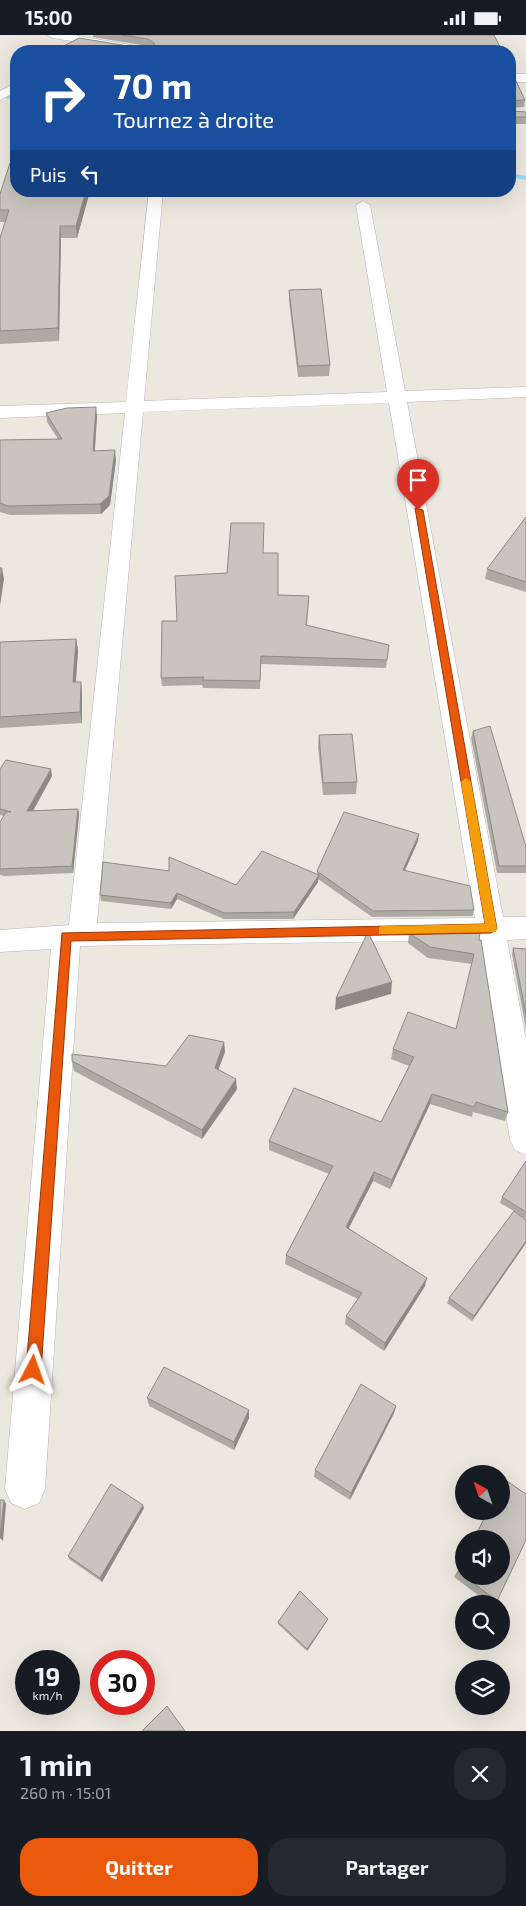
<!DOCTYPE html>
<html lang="fr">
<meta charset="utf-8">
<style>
body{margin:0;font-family:"Exo 2",sans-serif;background:#242831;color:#f1f3f6;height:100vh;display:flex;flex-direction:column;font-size:19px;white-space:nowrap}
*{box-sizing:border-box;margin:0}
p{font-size:16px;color:#9ea1a6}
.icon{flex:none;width:28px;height:28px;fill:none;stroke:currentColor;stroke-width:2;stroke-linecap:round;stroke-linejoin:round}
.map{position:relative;height:1696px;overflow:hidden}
.side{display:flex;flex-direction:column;background:#171b24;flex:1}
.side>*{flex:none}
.banner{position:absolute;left:10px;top:10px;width:506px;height:152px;border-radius:20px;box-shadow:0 5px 20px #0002;background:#1a4fa0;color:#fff;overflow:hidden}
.needle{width:32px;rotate:320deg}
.tools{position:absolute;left:455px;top:1430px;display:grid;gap:10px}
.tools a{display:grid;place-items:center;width:55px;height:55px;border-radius:50%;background:#171b24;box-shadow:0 5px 20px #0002;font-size:25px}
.speed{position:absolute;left:15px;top:1615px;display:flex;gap:10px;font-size:25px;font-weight:700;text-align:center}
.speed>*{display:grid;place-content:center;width:65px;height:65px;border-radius:50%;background:#171b24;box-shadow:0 5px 20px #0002;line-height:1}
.speed small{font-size:12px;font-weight:400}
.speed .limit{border:8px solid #d22;background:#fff;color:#111}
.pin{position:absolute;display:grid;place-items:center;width:42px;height:42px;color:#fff;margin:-51px -21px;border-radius:50% 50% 50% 0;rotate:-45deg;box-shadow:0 0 5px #0007}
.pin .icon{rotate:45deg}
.me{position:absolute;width:55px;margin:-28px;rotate:4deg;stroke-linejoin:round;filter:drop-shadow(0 0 4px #0008)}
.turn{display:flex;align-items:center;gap:18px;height:105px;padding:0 20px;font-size:22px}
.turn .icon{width:65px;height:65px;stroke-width:2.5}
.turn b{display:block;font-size:35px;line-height:42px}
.then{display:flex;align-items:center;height:48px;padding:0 20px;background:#0003;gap:10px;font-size:19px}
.round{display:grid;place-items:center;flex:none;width:52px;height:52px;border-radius:20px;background:#242831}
.overview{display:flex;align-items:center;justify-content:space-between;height:85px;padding:0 20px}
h1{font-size:30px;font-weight:700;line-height:38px}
.button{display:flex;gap:10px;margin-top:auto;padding:10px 20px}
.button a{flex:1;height:58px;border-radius:20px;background:#ea580c;color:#fff;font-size:20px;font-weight:700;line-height:58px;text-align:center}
.button a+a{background:#242831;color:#f1f3f6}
.status{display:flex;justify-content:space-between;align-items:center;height:35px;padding:0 25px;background:#171b24;direction:ltr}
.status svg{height:14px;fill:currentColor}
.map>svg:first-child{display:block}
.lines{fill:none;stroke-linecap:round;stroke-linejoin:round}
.stream{fill:#9cdcff;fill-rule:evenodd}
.minor-casing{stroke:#b2b6bb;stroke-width:1}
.minor{fill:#fff;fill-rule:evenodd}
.wall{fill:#ada9a3}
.shaded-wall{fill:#8d8a85}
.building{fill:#c9c5be;stroke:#8d8a85}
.route{fill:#ea580c;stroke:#983908}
.slow{fill:#f59e0b}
</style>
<div class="status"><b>15:00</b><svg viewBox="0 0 49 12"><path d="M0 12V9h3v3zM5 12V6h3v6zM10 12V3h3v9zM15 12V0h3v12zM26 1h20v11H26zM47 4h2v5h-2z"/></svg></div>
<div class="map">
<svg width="526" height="1696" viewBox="0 0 526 1696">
<rect width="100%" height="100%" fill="#ede8df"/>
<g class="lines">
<g class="stream">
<path d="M0 58 16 63V65L0 62Z"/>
<path d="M510 138 526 141V145L510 142Z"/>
</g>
<defs>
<g id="minor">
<path d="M47 0H73L148 13 154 16H129L53 3Z"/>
<rect x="510" y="39" width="16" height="8"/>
<path d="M16 48V57L0 65V56Z"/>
<path d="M149 156H163L144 366 387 357 356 170 363 166 370 170 405 356 526 352V362L407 367 503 882H526V904L507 905 526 1005V1120L515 1115 510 1105 479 905 80 911 45 1454 39 1468 25 1474 11 1468 5 1454 51 914 0 917V895L69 890 125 378 0 383V371L126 367ZM389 368 475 883 97 888 143 377Z"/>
</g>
</defs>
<use href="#minor" class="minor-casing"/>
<use href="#minor" class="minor"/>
</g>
<g class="wall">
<path d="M93 0H494L502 16 128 11H148L93 2Z"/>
<path d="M510 41 525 65 524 72 510 73Z"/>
<path d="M510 76 526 77V89H510Z"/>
<path d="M16 156H90L77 203H61L59 306 0 309V203L5 187H0V159Z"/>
<path d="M289 255 330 330 329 341 298 342 289 266Z"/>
<path d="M46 378 97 381 95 416 116 425 110 470 101 479 10 480 0 477V405L58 404 47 387Z"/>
<path d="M526 482V557L485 544 487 534Z"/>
<path d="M263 518 278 560 309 561 307 591 389 610 386 633 261 629 260 654 203 653 202 650 162 651 161 643 177 586 227 538Z"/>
<path d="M76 604 78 615 76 647H81L82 658V688L0 693V607Z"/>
<path d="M473 696 526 812V838H497L471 703Z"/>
<path d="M319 700 357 747 356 759 323 760 318 712Z"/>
<path d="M0 734 52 741 33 776 78 774 79 780 73 838 4 841 0 840V788L4 781 0 780Z"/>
<path d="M418 806 405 835 474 875 473 881 372 882 318 844V847L293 884H224L177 864 171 874 101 866 100 860 236 850 317 839V836Z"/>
<path d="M409 898 479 905 508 1077 505 1086 473 1077 472 1082 430 1069 390 1154 373 1146 349 1193 425 1251 384 1316 345 1289 346 1281 358 1264 285 1229 286 1220 329 1139 269 1115V1106L381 1087 409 1031 391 1024 393 1014 456 994 472 929 428 923 408 908Z"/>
<path d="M513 913 526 914V995L512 919Z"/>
<path d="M224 1007 225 1017 218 1035 237 1054 202 1104 74 1036 72 1026 166 1031Z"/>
<path d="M526 1126V1184L518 1179 526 1185V1208L472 1286 447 1268 449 1263 514 1176 500 1168 502 1162Z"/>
<path d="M147 1363 249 1383 234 1415 149 1371Z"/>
<path d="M396 1371 394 1378 350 1465 314 1442 315 1435Z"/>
<path d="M504 1444 526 1459V1505L497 1566 495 1569H490L454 1542 464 1524V1541H501V1504H474L487 1476H501V1449Z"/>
<path d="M144 1473 102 1547 69 1524 68 1521Z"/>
<path d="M327 1586 307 1616 278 1589V1587Z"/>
</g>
<g class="shaded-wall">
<path d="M86 156H90L77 203 76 191Z"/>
<path d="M60 191 61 203 59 306 58 293Z"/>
<path d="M96 372 97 381 94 425 93 416Z"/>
<path d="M115 415 116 425 110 470 101 479 100 469Z"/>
<path d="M2 533 4 544 0 571V545Z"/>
<path d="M76 604 78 615 75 658 73 647Z"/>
<path d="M81 647 82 658V688L80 677Z"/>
<path d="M51 734 52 741 29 783 27 776Z"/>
<path d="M78 774 79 780 73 838 72 831Z"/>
<path d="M419 799 418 806 402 842 403 835Z"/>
<path d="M319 840 318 847 293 884 294 877Z"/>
<path d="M177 858V864L171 874V868Z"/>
<path d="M392 947 391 959 335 975 336 963Z"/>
<path d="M224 1007 225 1017 215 1043V1033Z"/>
<path d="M236 1044 237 1054 202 1104V1095Z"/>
<path d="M432 1059 430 1069 390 1154 392 1145Z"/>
<path d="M374 1137 373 1146 345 1200 346 1192Z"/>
<path d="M526 1206V1208L472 1286 474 1281Z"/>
<path d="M427 1243 425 1251 384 1316 385 1308Z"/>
<path d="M396 1371 394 1378 350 1465 351 1458Z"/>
<path d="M249 1375V1383L234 1415V1407Z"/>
<path d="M4 1465 6 1469 3 1506 0 1503Z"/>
<path d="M143 1470 144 1473 102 1547 100 1543Z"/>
<path d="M328 1584 327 1586 307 1616V1614Z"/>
</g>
<g class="building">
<path d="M122 0H494L502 16H54L79 3 128 11H154V8L148 4Z"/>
<path d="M510 41 514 42 525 65 510 66Z"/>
<path d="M510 76 526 77V82H510Z"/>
<path d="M10 128H16V156H86L76 191H60L58 293 0 296V203L9 175H0V159Z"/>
<path d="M321 254 330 330 298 331 289 255Z"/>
<path d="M96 372 93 416 115 415 109 461 100 469 8 471 0 468V405L62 404 46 378 67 373Z"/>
<path d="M526 482V547L487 534Z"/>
<path d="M231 488H264L263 518H278V560L309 561 306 590 389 610 387 625 261 621 260 646 202 645 204 642 161 643 162 586H177L175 541 227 538Z"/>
<path d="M0 533H2L0 545Z"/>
<path d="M76 604 73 647H81L80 677 0 682V607Z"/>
<path d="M490 691 526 812V831H499L473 696Z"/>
<path d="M352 699 357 747 323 748 319 700Z"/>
<path d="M6 725 51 734 27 776 78 774 72 831 0 834V787L6 777H11L0 774V734Z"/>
<path d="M344 777 419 799 403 835 470 851 474 875 373 876 317 836Z"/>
<path d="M262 816 319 840 294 877 224 878 177 858 171 868 100 860 103 827 169 836V822L236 850Z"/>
<path d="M368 897 392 947 336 963Z"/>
<path d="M480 897 479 905H481L508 1077 476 1067 474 1072 432 1059 392 1145 374 1137 346 1192 427 1243 385 1308 346 1281 362 1258 286 1220 333 1131 269 1106 294 1053 381 1087 414 1022 393 1014 408 977 456 994 474 919 430 912 409 898Z"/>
<path d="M513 913 526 914V979Z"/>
<path d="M189 1000 224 1007 215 1033 236 1044 202 1095 72 1026V1019L166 1031Z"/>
<path d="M526 1126V1177L502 1162Z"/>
<path d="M514 1176 526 1185V1206L474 1281 449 1263Z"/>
<path d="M164 1332 249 1375 234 1407 147 1363Z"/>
<path d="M361 1349 396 1371 351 1458 315 1435Z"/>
<path d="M504 1444 526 1459V1505L497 1566 464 1541H501V1504H474L488 1476H501V1450Z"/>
<path d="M111 1449 143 1470 100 1543 68 1521Z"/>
<path d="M0 1465H4L0 1503Z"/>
<path d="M464 1525V1541L458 1537Z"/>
<path d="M300 1556 328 1584 307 1614 278 1587Z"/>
<path d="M167 1671 185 1696H142Z"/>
</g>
<path class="route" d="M415 473 423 475 497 894 491 898 71 906 41 1335 39 1341 33 1343 28 1341 26 1335 62 898 485 889Z"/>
<path class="slow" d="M466 743 471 747 497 894 496 897 379 899V892L383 891 485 889 461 747Z"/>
</svg>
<div class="tools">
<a><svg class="needle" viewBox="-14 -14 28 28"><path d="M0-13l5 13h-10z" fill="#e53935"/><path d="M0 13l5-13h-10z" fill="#9ea1a6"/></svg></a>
<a><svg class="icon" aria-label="sound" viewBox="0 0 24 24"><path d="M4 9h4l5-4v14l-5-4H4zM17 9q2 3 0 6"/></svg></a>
<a><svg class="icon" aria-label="search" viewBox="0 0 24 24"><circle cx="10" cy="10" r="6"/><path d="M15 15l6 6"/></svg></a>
<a><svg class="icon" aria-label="layers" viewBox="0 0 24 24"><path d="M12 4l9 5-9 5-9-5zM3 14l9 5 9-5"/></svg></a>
</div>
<div class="speed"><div>19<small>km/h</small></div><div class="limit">30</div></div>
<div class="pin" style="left:418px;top:475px;background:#d93025"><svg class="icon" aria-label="arrive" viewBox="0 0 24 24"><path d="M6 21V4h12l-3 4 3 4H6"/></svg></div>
<svg class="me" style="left:33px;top:1335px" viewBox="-20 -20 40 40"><path d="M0-17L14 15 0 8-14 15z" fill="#ea580c" stroke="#fff" stroke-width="4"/></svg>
<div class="banner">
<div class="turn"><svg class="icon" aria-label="right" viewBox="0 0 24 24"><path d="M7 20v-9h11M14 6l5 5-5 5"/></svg><div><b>70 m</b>Tournez à droite</div></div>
<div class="then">Puis<svg class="icon" aria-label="left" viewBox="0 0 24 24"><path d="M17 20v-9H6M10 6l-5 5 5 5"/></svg></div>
</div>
</div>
<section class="side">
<div class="overview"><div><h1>1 min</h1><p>260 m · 15:01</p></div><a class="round"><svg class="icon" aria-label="close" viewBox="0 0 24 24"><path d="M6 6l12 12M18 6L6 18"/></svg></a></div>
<div class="button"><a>Quitter</a><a>Partager</a></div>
</section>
